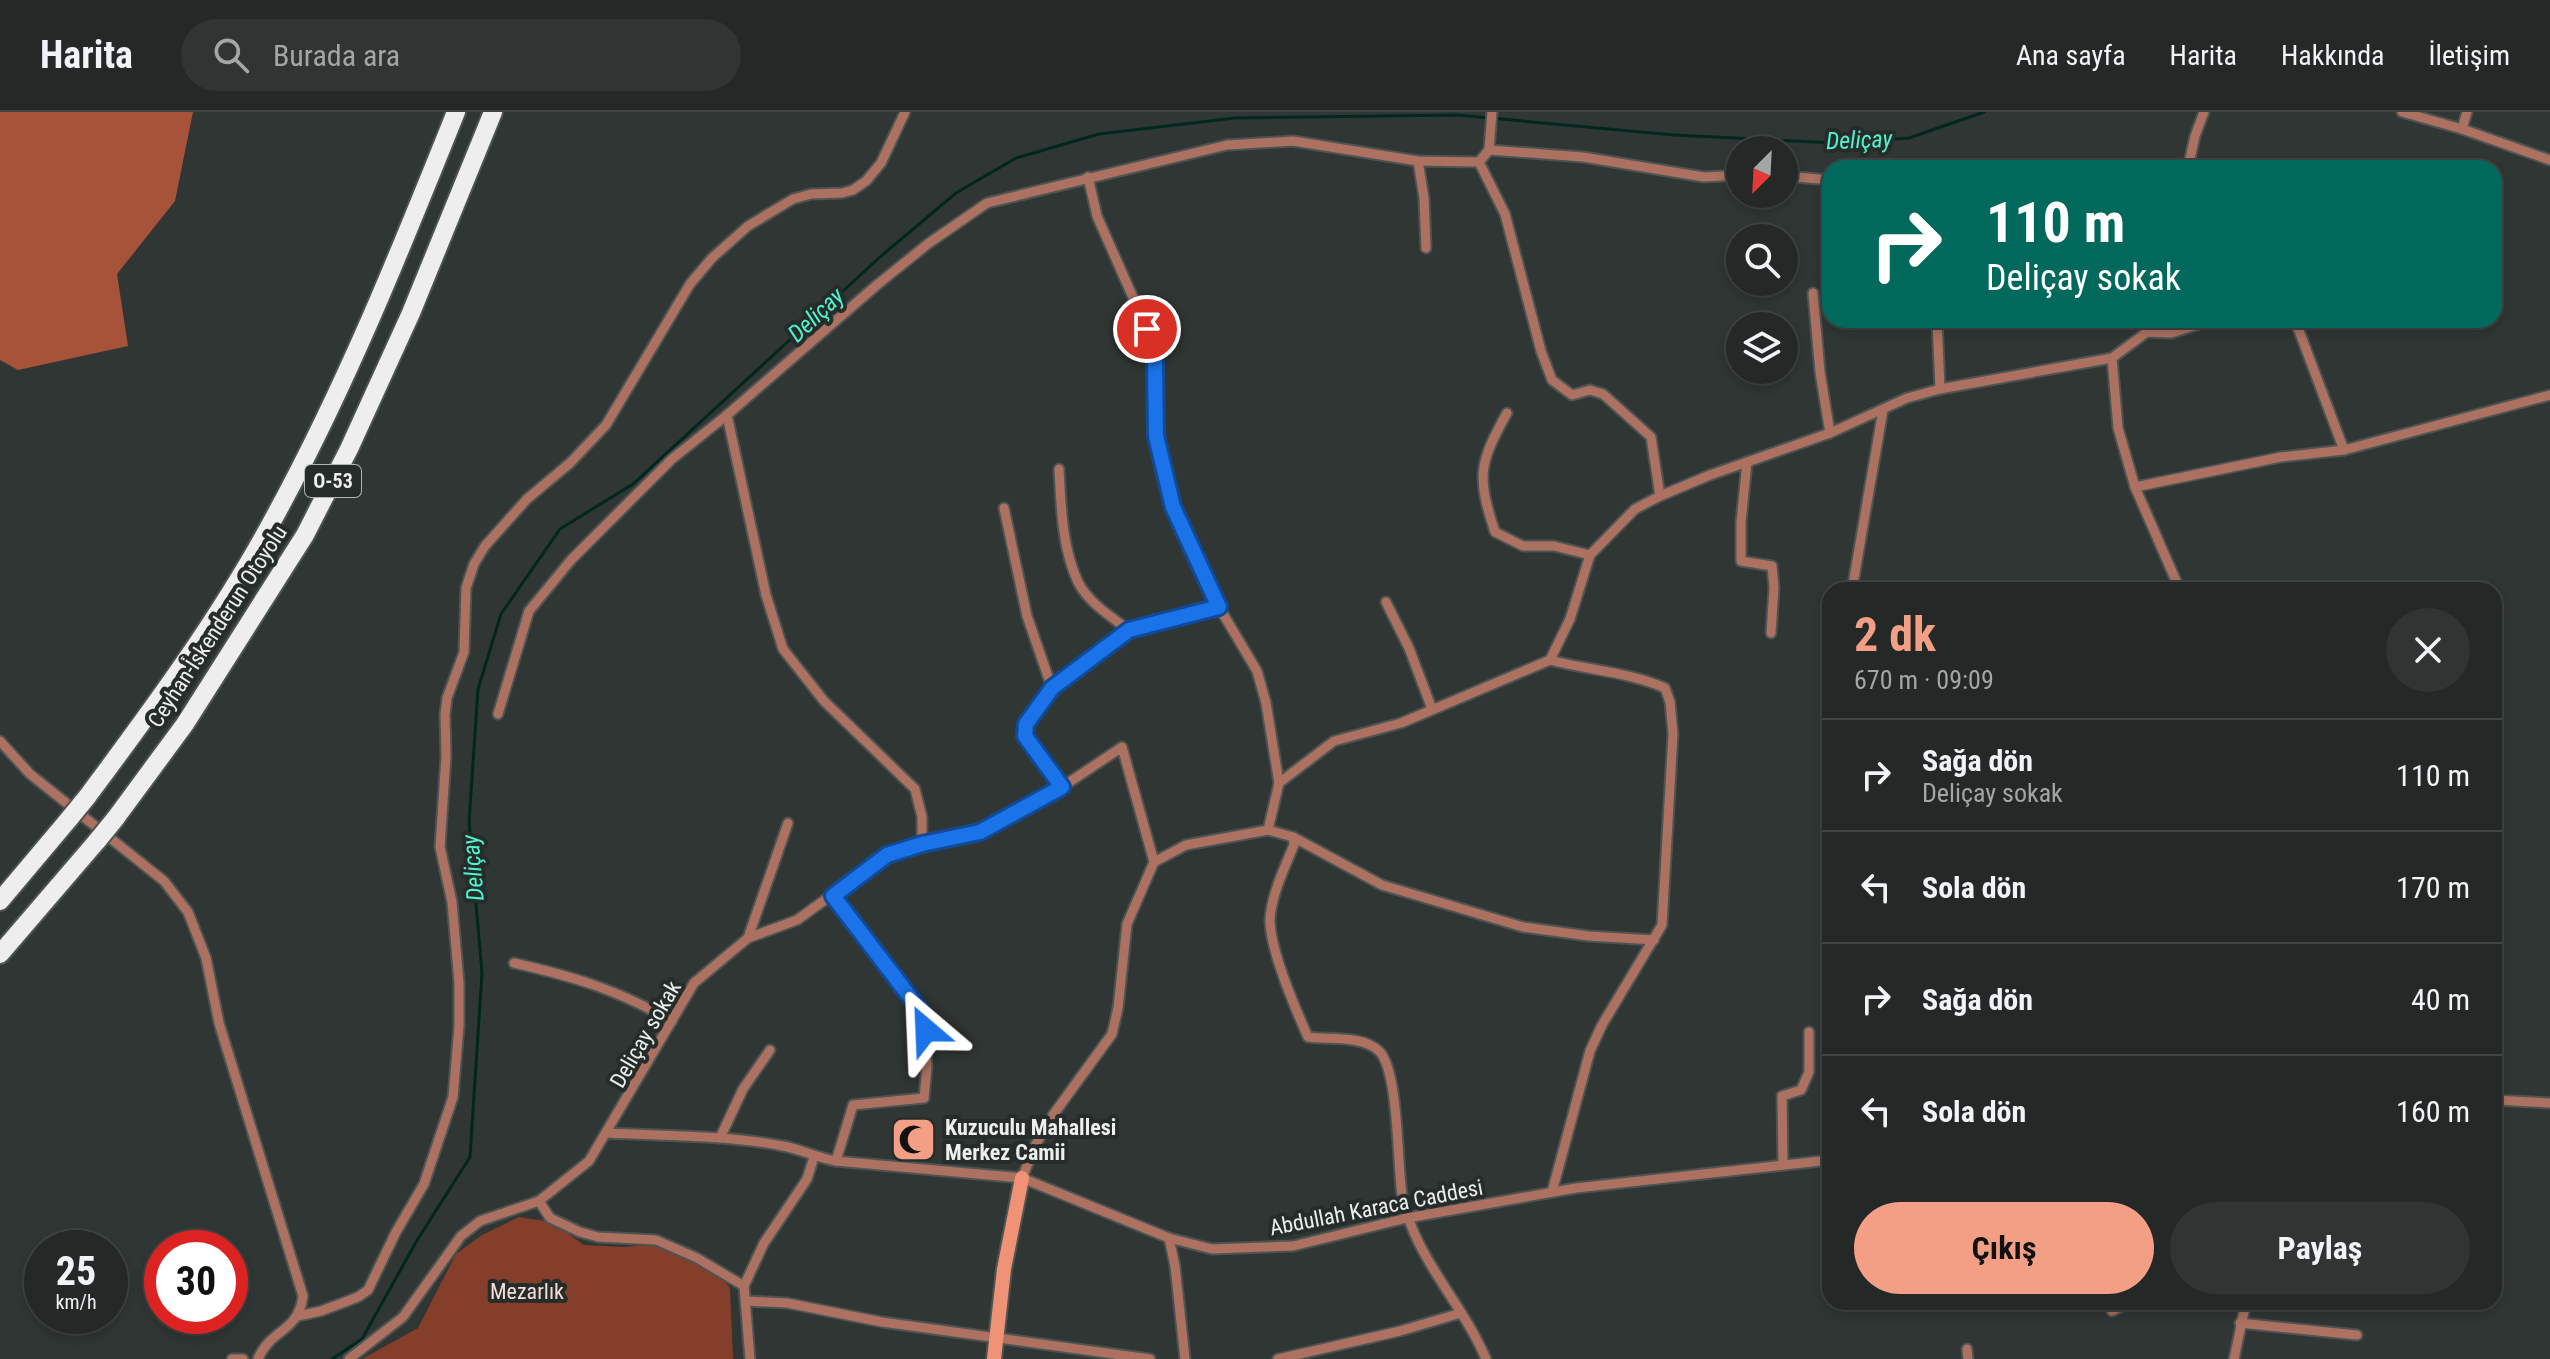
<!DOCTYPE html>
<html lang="tr">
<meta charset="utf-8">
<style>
body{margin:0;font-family:"Roboto Condensed",sans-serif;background:#303433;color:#f1f3f6;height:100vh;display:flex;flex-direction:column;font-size:30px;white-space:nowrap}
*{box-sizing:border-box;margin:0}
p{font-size:26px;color:#a3a6a7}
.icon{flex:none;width:44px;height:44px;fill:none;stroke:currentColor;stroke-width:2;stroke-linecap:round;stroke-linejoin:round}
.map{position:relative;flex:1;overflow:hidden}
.side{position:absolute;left:1822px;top:470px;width:680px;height:728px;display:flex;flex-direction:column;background:#242827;border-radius:24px;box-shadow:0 4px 12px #0003,0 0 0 2px #414444}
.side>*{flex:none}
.banner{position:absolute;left:1822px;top:48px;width:680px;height:168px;border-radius:24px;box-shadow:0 4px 12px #0003,0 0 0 2px #414444;background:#00695c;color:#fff;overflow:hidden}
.needle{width:52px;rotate:204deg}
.fabs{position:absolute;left:1726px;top:24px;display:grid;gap:16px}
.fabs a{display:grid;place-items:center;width:72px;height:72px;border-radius:50%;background:#242827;box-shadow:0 4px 12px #0003,0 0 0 2px #414444;font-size:40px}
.speed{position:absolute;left:24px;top:1118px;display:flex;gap:16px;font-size:40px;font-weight:700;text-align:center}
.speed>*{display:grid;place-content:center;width:104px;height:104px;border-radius:50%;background:#242827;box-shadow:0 4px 12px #0003,0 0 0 2px #414444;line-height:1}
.speed small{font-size:20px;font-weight:400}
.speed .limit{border:12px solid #d22;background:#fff;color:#111}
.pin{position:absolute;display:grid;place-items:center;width:68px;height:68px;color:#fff;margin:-34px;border:4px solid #fff;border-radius:50%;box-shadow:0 2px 8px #0007}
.me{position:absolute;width:88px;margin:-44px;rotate:334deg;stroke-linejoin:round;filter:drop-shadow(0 0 6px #0008)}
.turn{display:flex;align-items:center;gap:28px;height:168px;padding:0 32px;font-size:36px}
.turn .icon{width:104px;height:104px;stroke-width:2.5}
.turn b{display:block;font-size:56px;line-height:68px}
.round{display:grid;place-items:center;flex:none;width:84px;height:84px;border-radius:42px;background:#303433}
.overview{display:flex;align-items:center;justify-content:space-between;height:136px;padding:0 32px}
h1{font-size:48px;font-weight:700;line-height:60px;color:#f39f85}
.button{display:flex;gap:16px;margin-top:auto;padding:16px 32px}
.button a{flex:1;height:92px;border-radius:48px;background:#f39f85;color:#111;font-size:32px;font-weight:700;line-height:92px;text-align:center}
.button a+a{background:#303433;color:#f1f3f6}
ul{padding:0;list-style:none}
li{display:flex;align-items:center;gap:24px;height:112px;padding:0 32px;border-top:2px solid #414444}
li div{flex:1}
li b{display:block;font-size:30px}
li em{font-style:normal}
header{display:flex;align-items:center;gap:48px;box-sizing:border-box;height:112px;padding:0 40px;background:#242827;border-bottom:2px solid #414444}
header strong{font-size:38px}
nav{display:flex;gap:44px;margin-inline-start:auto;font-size:28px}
.search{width:560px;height:72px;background:#303433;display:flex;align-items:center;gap:20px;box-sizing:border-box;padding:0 28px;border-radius:44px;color:#a3a6a7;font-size:30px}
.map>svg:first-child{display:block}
.green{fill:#853e29}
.forest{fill:#a6533a}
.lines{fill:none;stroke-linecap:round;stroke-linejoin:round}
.stream{stroke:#00271e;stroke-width:3}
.street-casing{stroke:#4e5452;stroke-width:13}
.secondary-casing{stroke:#4e5452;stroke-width:18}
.highway-casing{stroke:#4e5452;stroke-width:22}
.street{stroke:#ac7160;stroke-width:9}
.secondary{stroke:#ef9276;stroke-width:14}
.highway{stroke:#eee;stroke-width:18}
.highway-bridge-casing{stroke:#4e5452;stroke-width:22;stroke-linecap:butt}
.highway-bridge{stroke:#eee;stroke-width:18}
.route-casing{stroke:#114b97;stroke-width:20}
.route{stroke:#1a73e8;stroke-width:14}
.labels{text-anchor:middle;stroke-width:8;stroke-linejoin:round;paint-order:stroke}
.shield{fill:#262c2a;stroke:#b1b4b3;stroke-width:2}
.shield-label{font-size:20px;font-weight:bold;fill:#ecefee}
.street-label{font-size:22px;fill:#ecefee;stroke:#262c2a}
.poi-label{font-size:22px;font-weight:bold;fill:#ecefee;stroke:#262c2a;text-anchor:start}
.park-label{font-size:22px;fill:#f6ddd6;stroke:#262c2a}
.water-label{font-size:24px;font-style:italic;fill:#4ff4cd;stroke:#262c2a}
</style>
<header>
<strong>Harita</strong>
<div class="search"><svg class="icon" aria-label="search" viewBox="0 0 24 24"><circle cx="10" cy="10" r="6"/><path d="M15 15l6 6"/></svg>Burada ara</div>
<nav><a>Ana sayfa</a><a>Harita</a><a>Hakkında</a><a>İletişim</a></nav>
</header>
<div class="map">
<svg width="2550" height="1247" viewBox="0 0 2550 1247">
<rect width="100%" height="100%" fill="#303634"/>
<path class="green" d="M519 1105 551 1110 584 1133 624 1135 655 1132 718 1161 730 1176 733 1247H362L418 1216 456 1142 482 1123Z"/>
<path class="forest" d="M0 0H193L175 89 117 162 128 234 18 258 0 248Z"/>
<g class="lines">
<path class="stream" d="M332 1247 362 1227 416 1130 470 1045 482 861 469 710 478 577 501 502 560 417 633 372 880 145 956 81 1016 46 1099 22 1235 6 1457 3 1674 23 1836 31 1909 26 1984 0"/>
<defs>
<g id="street">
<path d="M1492 0 1489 38 1479 50 1505 102 1541 239 1552 268 1572 283 1590 278 1603 282 1651 325 1660 384"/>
<path d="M2402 0 2462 17 2550 48"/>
<path d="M2462 17 2467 0"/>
<path d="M1489 38 1583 45 1704 65 1740 63"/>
<path d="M1418 49 1424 86 1426 136"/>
<path d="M2188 56 2195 24 2204 0"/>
<path d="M1784 64 1830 68"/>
<path d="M1088 65 1097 104 1147 217 1155 250 1156 324 1173 395 1219 495 1257 559 1266 591 1279 671"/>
<path d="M1813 181 1820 260 1830 321"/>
<path d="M1937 208 1940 277"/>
<path d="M2295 208 2344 338"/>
<path d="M2147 220 2151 208"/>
<path d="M2112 246 2118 316 2135 375 2180 478"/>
<path d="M1507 301C1478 353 1477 365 1495 420L1523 434H1554L1590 443"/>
<path d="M727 303 766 483 783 537 824 589 915 677 922 705V732"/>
<path d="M1747 350 1741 410V449L1772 454 1774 476 1771 521"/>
<path d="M1059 357C1061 394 1062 436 1078 470 1088 490 1111 505 1129 518"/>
<path d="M2135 375 2281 345 2344 338 2550 283"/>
<path d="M1004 396 1027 504 1052 576"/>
<path d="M1852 478 1883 298"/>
<path d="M1386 490 1409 536 1432 597"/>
<path d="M1550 548C1587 558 1629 560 1665 576L1670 590 1673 622 1662 813 1602 913 1590 939 1552 1080"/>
<path d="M498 602 529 499 571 448 672 347 727 303 878 172 929 131 987 91 1227 33 1293 29 1418 49 1479 50"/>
<path d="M0 629 30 662 164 769 188 800 206 846 219 911 303 1184C298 1221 271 1216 258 1247"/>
<path d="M1062 675 1025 624 1026 612 1052 576 1129 518 1219 495"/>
<path d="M1268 718 1279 671 1334 629 1401 611 1550 548 1570 507 1590 443 1635 397 1660 384 1710 363 1830 321 1907 286 1940 277 2112 246 2147 220 2171 221 2212 208"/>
<path d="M1293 725 1294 733C1285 754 1269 789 1270 811 1272 843 1295 896 1308 925 1330 928 1362 923 1379 939 1399 959 1397 1051 1402 1083 1414 1145 1462 1190 1486 1247"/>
<path d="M833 784 923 902 927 954 924 986 853 993 836 1049"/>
<path d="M748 826 788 711"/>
<path d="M514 851C575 865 618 878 672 909"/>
<path d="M2494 988 2550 991"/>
<path d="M608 1021C666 1024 725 1023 783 1034 800 1037 818 1046 836 1049L1022 1066 1169 1126 1212 1137 1293 1134 1407 1106 1576 1076 1830 1048"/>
<path d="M720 1026 743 977 770 938"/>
<path d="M1783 1053 1782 984 1801 978 1809 960V920"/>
<path d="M1022 1066 1036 1032 1053 1003 1112 922 1118 896 1127 812 1154 750 1186 733 1268 718 1293 725 1382 773 1523 815 1589 824 1654 828"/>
<path d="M539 1089 550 1106 580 1120 598 1125 656 1128 697 1146 744 1174"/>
<path d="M1169 1126 1175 1154 1185 1247"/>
<path d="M746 1189 787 1191 882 1210 1150 1247"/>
<path d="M2112 1199 2130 1190"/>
<path d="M298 1204 321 1199 358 1185 368 1178 396 1120 424 1072 453 985 459 914V871L452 790 440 735 446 644 445 603 447 586 464 540 466 476 474 452 485 434 527 387 570 351 606 313 690 172 712 146 748 114 793 87 811 82 842 81 853 78 866 69 881 51 905 0"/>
<path d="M2240 1211 2357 1223"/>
<path d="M1967 1237 1968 1247"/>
<path d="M232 1247H243"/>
<path d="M349 1247 403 1205 461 1124 480 1109 539 1089 589 1049 694 871 748 826 797 808 887 743 922 732 980 720 1062 675 1122 635 1154 750"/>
<path d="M750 1247 744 1174 764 1131 807 1067 814 1045"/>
<path d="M1278 1247 1400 1219 1461 1201"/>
<path d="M2234 1247 2246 1190"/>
</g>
<path id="secondary" d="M994 1247 1004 1157 1022 1066"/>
<g id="highway">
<path d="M87 685C154 595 222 503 275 404 346 274 401 137 456 0"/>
<path d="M115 707 185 612 305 423 349 337 411 201 493 0"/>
<path d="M0 789 69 707"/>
<path d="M0 842 97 729"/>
</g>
</defs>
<use href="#street" class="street-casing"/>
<use href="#secondary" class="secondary-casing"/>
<use href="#highway" class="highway-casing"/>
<use href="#street" class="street"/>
<use href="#secondary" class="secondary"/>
<use href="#highway" class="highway"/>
<defs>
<g id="highway-bridge">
<path d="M69 707 87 685"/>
<path d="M97 729 115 707"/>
</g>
</defs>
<use href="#highway-bridge" class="highway-bridge-casing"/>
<use href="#highway-bridge" class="highway-bridge"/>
</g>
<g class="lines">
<defs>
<path id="route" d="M926 918 923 902 833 784 887 743 922 732 980 720 1062 675 1025 624 1026 612 1052 576 1129 518 1219 495 1173 395 1156 324 1155 250 1147 217"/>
</defs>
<use href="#route" class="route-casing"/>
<use href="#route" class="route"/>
</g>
<defs>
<symbol id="mosque-square" viewBox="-11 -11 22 22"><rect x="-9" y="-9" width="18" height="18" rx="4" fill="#f39f85" stroke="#262c2a"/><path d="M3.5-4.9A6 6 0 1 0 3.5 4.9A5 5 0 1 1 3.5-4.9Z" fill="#111"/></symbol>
</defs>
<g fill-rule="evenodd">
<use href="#mosque-square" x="888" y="1002" width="51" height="51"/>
</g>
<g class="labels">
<rect class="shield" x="305" y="353" width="56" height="32" rx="6"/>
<g class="shield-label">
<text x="333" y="376">O-53</text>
</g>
<g class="street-label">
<text transform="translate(217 514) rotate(-57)" y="8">Ceyhan-İskenderun Otoyolu</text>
<text transform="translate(645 922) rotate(-60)" y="8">Deliçay sokak</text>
<text transform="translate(1376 1095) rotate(-11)" y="8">Abdullah Karaca Caddesi</text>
</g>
<g class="poi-label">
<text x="945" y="1023">Kuzuculu Mahallesi<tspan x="945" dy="25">Merkez Camii</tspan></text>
</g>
<g class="park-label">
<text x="527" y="1187">Mezarlık</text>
</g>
<g class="water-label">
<text transform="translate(1859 28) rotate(-2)" y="8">Deliçay</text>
<text transform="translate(816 203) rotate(-43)" y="8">Deliçay</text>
<text transform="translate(473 756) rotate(-95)" y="8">Deliçay</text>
</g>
</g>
</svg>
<div class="fabs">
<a><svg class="needle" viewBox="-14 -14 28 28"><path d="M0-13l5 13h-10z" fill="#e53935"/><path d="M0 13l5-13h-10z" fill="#a3a6a7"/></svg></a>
<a><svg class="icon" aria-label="search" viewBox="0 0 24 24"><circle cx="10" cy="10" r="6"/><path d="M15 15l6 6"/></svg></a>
<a><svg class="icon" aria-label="layers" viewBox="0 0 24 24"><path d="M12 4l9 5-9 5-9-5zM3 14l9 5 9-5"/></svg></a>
</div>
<div class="speed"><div>25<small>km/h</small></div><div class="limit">30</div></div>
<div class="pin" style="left:1147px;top:217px;background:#d93025"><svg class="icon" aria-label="arrive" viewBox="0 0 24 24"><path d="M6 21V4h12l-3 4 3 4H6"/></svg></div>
<svg class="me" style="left:926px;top:918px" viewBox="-20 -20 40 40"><path d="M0-17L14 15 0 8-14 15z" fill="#1a73e8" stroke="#fff" stroke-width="4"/></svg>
<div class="banner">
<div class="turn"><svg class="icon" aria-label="right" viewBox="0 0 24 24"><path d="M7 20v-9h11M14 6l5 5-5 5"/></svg><div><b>110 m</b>Deliçay sokak</div></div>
</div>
<section class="side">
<div class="overview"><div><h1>2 dk</h1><p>670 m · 09:09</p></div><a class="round"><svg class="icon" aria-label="close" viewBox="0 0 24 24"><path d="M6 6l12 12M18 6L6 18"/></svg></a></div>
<ul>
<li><svg class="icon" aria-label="right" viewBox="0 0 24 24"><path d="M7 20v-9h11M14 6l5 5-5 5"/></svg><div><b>Sağa dön</b><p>Deliçay sokak</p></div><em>110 m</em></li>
<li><svg class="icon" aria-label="left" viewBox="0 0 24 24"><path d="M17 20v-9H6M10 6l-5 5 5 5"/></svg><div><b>Sola dön</b></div><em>170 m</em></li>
<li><svg class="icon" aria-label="right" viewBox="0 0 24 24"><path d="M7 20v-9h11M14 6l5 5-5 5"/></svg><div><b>Sağa dön</b></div><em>40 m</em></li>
<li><svg class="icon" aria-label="left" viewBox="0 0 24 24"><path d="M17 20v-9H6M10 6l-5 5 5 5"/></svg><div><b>Sola dön</b></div><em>160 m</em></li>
</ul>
<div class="button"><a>Çıkış</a><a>Paylaş</a></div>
</section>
</div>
